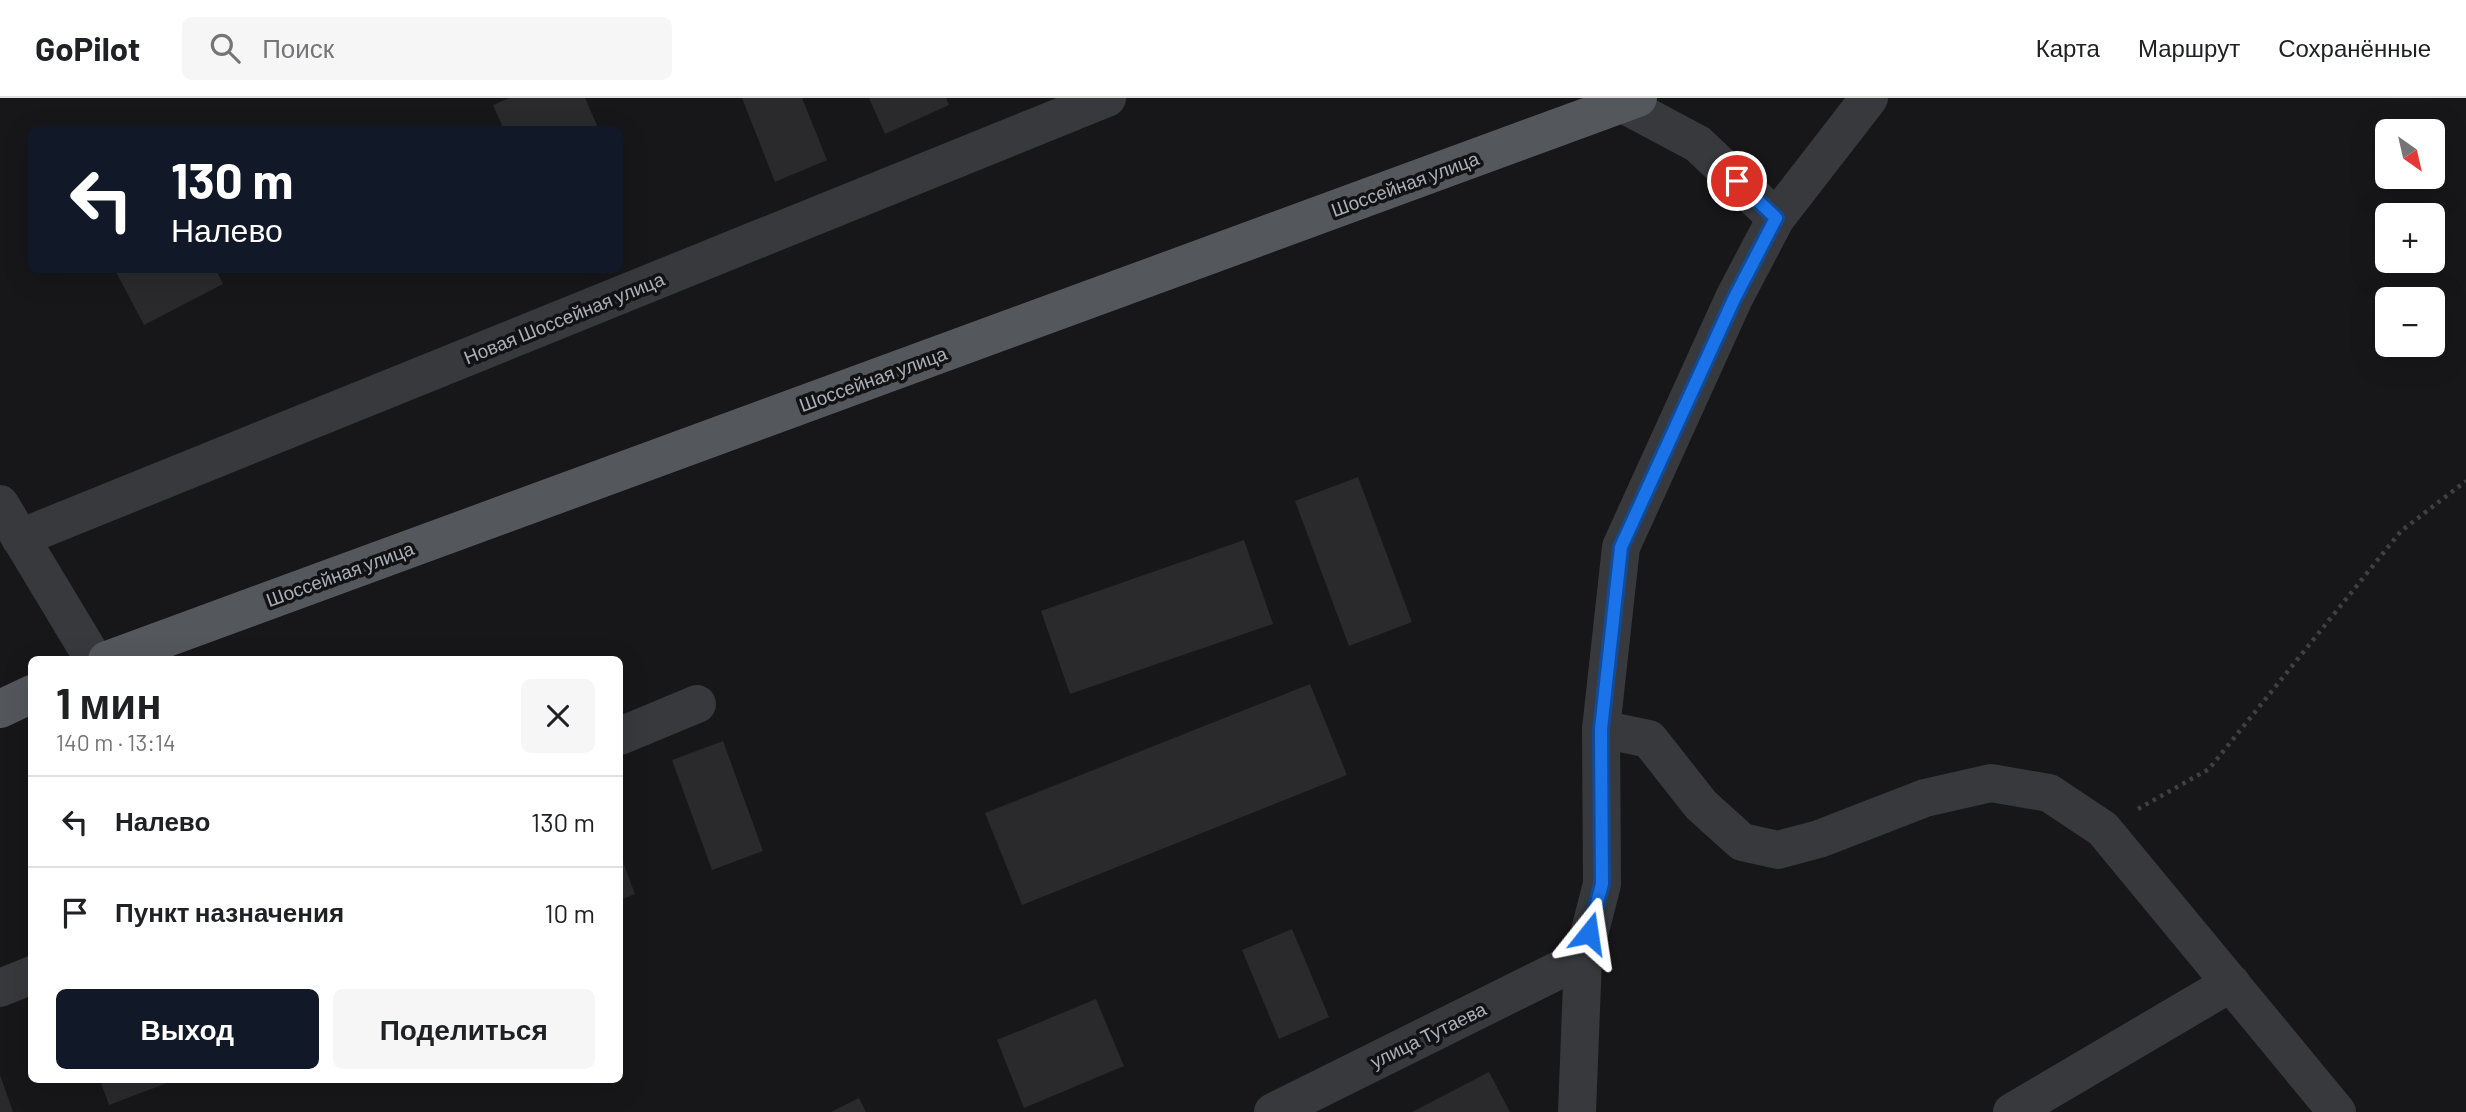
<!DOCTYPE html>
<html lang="ru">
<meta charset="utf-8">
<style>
body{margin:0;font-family:Barlow,sans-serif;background:#f6f6f6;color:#202124;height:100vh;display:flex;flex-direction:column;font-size:26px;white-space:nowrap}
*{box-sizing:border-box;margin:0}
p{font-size:23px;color:#757577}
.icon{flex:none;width:38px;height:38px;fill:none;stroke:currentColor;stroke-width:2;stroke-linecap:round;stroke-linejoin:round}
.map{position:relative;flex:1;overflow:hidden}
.sheet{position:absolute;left:28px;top:558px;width:595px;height:427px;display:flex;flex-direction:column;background:#fff;border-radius:10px;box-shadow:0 7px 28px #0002}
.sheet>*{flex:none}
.guide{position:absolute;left:28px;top:28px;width:595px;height:147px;border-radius:10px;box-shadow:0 7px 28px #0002;background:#111827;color:#fff;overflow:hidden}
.needle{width:46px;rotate:146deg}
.buttons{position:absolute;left:2375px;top:21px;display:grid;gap:14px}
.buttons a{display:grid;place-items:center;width:70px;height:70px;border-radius:10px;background:#fff;box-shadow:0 7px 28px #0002;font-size:35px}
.pin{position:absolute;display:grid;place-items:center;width:60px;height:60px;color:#fff;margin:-30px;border:4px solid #fff;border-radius:50%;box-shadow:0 2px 7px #0007}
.me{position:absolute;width:77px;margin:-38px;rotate:15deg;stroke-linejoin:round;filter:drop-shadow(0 0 5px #0008)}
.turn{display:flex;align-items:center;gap:24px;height:147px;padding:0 28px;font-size:32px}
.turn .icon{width:91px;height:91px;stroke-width:2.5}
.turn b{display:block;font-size:49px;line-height:60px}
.round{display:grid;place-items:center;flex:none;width:74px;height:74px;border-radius:10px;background:#f6f6f6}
.head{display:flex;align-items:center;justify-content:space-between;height:119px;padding:0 28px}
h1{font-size:42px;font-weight:700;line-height:52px}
.button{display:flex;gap:14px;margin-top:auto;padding:14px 28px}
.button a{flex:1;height:80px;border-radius:10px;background:#111827;color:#fff;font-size:28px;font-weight:700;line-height:80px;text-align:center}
.button a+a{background:#f6f6f6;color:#202124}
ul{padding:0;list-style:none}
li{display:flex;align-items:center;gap:21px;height:91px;padding:0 28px;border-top:2px solid #e0e0e0}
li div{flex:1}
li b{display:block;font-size:26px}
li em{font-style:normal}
header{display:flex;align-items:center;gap:42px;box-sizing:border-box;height:98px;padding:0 35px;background:#fff;border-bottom:2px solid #e0e0e0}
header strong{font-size:33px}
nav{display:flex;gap:38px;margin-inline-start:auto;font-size:24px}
.search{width:490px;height:63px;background:#f6f6f6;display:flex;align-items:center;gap:18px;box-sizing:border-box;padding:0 24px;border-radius:10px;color:#757577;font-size:26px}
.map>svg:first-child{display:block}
.building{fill:#2a2a2d}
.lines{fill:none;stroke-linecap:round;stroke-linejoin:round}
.path{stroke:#3e4044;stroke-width:4.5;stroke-dasharray:3.5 5;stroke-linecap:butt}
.minor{stroke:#38393d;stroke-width:38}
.major{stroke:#54575c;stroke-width:38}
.route-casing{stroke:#114b97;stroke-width:18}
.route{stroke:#1a73e8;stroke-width:12}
.labels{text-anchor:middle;stroke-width:7;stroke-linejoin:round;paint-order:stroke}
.street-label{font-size:19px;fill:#aaafb7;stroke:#121214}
</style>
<header>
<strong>GoPilot</strong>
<div class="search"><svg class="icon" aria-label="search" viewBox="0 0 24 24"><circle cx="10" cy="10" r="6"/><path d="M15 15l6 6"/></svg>Поиск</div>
<nav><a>Карта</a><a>Маршрут</a><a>Сохранённые</a></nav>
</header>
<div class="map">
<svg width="2466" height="1014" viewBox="0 0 2466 1014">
<rect width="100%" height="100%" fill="#171719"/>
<g class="building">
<path d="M509 0H585L599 32H504L493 7Z"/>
<path d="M742 0H802L827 62 775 84Z"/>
<path d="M869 0H946L949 7 885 36Z"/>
<path d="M115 172H216L223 186 144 227Z"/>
<path d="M1358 379 1412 524 1349 548 1295 403Z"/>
<path d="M1244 442 1273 526 1070 596 1041 513Z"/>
<path d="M1310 586 1347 677 1022 807 985 715Z"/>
<path d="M723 643 763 753 712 772 672 662Z"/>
<path d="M620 756 635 796 620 802Z"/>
<path d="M1292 831 1329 919 1279 941 1242 852Z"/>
<path d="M1096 901 1124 968 1024 1010 997 942Z"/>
<path d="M1489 974 1510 1014H1412Z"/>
<path d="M0 977 13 1014H0Z"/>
<path d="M100 982H165L167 985 109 1007Z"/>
<path d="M859 1000 866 1014H831Z"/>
</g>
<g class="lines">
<path class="path" d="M2138 711 2209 671 2401 433 2466 383"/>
<g class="minor">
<path d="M1623 6 1698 46 1776 120"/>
<path d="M0 406 94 562"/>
<path d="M20 440 1107 0"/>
<path d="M1601 631 1649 641 1701 707 1742 744 1778 752 1819 741 1925 700 1991 685 2049 695 2103 731 2337 1014"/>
<path d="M620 638 697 606"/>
<path d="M0 890 32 877"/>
<path d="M1273 1014 1583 860"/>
<path d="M1577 1014 1583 860 1602 786 1601 631 1621 449 1734 200 1776 120 1869 0"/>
<path d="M2012 1014 2231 885"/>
</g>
<g class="major">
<path d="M107 562 1638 0"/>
<path d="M0 611 32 596"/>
</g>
</g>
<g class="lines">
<defs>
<path id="route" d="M1589 835 1602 786 1601 631 1621 449 1734 201 1776 120 1737 83"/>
</defs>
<use href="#route" class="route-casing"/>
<use href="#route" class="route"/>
</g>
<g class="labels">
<g class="street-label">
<text transform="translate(1405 86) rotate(-20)" y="7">Шоссейная улица</text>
<text transform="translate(564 220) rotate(-22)" y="7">Новая Шоссейная улица</text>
<text transform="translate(873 281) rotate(-20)" y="7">Шоссейная улица</text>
<text transform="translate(340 476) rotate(-20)" y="7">Шоссейная улица</text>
<text transform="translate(1428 937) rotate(-26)" y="7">улица Тутаева</text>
</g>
</g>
</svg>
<div class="buttons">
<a><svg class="needle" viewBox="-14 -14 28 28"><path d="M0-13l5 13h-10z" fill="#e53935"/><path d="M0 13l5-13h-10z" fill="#757577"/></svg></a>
<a>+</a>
<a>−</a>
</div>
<div class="pin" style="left:1737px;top:83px;background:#d93025"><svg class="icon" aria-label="arrive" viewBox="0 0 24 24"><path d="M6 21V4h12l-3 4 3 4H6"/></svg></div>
<svg class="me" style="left:1589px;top:835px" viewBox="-20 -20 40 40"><path d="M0-17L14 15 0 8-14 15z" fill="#1a73e8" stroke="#fff" stroke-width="4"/></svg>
<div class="guide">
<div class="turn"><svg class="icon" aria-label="left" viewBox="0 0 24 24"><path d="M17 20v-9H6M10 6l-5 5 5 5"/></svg><div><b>130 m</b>Налево</div></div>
</div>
<section class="sheet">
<div class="head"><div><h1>1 мин</h1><p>140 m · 13:14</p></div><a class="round"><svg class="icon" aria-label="close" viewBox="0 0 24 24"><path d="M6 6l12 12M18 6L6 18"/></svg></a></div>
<ul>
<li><svg class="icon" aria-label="left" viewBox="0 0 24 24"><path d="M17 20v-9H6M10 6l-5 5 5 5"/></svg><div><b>Налево</b></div><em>130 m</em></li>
<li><svg class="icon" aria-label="arrive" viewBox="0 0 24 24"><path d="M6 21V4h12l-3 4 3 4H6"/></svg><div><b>Пункт назначения</b></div><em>10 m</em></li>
</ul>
<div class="button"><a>Выход</a><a>Поделиться</a></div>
</section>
</div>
